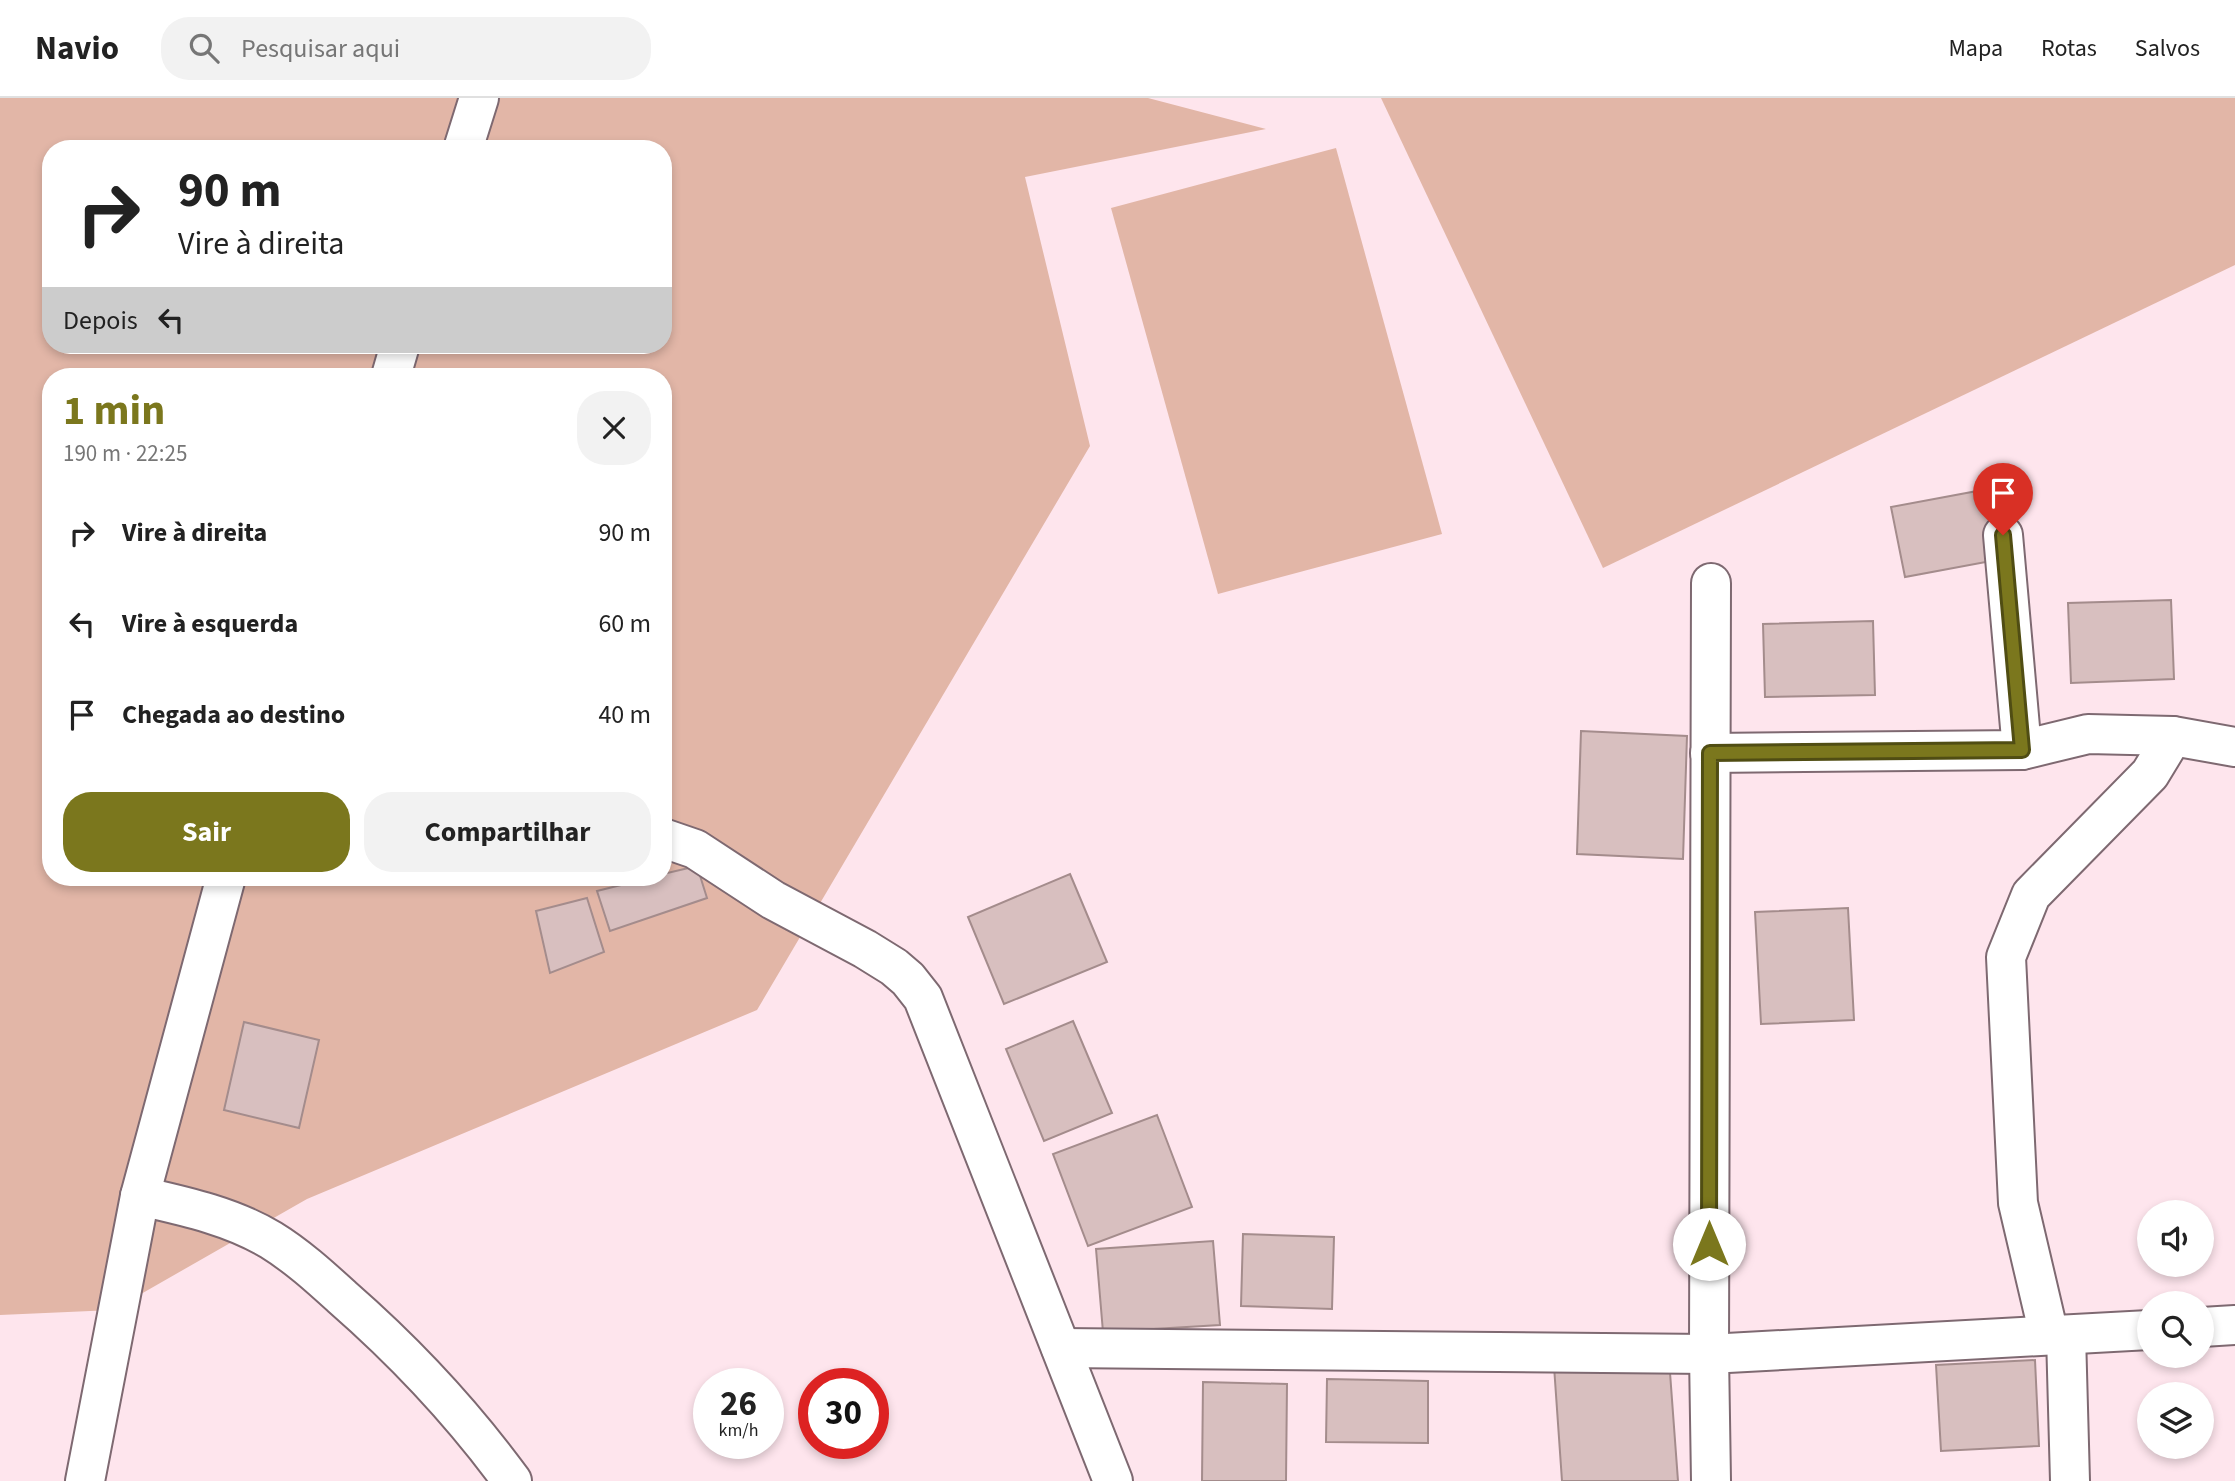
<!DOCTYPE html>
<html lang="pt">
<meta charset="utf-8">
<style>
body{margin:0;font-family:"Source Sans 3",sans-serif;background:#f2f2f2;color:#222;height:100vh;display:flex;flex-direction:column;font-size:26px;white-space:nowrap}
*{box-sizing:border-box;margin:0}
p{font-size:23px;color:#767676}
.icon{flex:none;width:38px;height:38px;fill:none;stroke:currentColor;stroke-width:2;stroke-linecap:round;stroke-linejoin:round}
.map{position:relative;flex:1;overflow:hidden}
.panel{position:absolute;left:42px;top:270px;width:630px;height:518px;display:flex;flex-direction:column;background:#fff;border-radius:28px;box-shadow:0 4px 10px #0003}
.panel>*{flex:none}
.hud{position:absolute;left:42px;top:42px;width:630px;height:214px;border-radius:28px;box-shadow:0 4px 10px #0003;background:#fff;color:#222;overflow:hidden}
.fabs{position:absolute;left:2137px;top:1102px;display:grid;gap:14px}
.fabs a{display:grid;place-items:center;width:77px;height:77px;border-radius:50%;background:#fff;box-shadow:0 4px 10px #0003;font-size:35px}
.speed{position:absolute;left:693px;top:1270px;display:flex;gap:14px;font-size:35px;font-weight:700;text-align:center}
.speed>*{display:grid;place-content:center;width:91px;height:91px;border-radius:50%;background:#fff;box-shadow:0 4px 10px #0003;line-height:1}
.speed small{font-size:18px;font-weight:400}
.speed .limit{border:10px solid #d22;background:#fff;color:#111}
.pin{position:absolute;display:grid;place-items:center;width:60px;height:60px;color:#fff;margin:-72px -30px;border-radius:50% 50% 50% 0;rotate:-45deg;box-shadow:0 0 7px #0007}
.pin .icon{rotate:45deg}
.me{position:absolute;width:77px;margin:-38px;rotate:0deg;stroke-linejoin:round;filter:drop-shadow(0 0 5px #0008)}
.turn{display:flex;align-items:center;gap:24px;height:147px;padding:0 21px;font-size:32px}
.turn .icon{width:91px;height:91px;stroke-width:2.5}
.turn b{display:block;font-size:49px;line-height:60px}
.then{display:flex;align-items:center;height:66px;padding:0 21px;background:#0003;gap:14px;font-size:26px}
.round{display:grid;place-items:center;flex:none;width:74px;height:74px;border-radius:28px;background:#f2f2f2}
.headline{display:flex;align-items:center;justify-content:space-between;height:119px;padding:0 21px}
h1{font-size:42px;font-weight:700;line-height:52px;color:#7b771d}
.action{display:flex;gap:14px;margin-top:auto;padding:14px 21px}
.action a{flex:1;height:80px;border-radius:28px;background:#7b771d;color:#fff;font-size:28px;font-weight:700;line-height:80px;text-align:center}
.action a+a{background:#f2f2f2;color:#222}
ul{padding:0;list-style:none}
li{display:flex;align-items:center;gap:21px;height:91px;padding:0 21px}
li div{flex:1}
li b{display:block;font-size:26px}
li em{font-style:normal}
header{display:flex;align-items:center;gap:42px;box-sizing:border-box;height:98px;padding:0 35px;background:#fff;border-bottom:2px solid #e0e0e0}
header strong{font-size:33px}
nav{display:flex;gap:38px;margin-inline-start:auto;font-size:24px}
.search{width:490px;height:63px;background:#f2f2f2;display:flex;align-items:center;gap:18px;box-sizing:border-box;padding:0 24px;border-radius:28px;color:#767676;font-size:26px}
.map>svg:first-child{display:block}
.green{fill:#e2b6a7;fill-rule:evenodd}
.building{fill:#d8bfbf;stroke:#a48c8c;stroke-width:2}
.lines{fill:none;stroke-linecap:round;stroke-linejoin:round}
.minor-casing{stroke:#7e6971;stroke-width:42}
.minor{stroke:#fff;stroke-width:38}
.route-casing{stroke:#504d13;stroke-width:18}
.route{stroke:#7b771d;stroke-width:12}
</style>
<header>
<strong>Navio</strong>
<div class="search"><svg class="icon" aria-label="search" viewBox="0 0 24 24"><circle cx="10" cy="10" r="6"/><path d="M15 15l6 6"/></svg>Pesquisar aqui</div>
<nav><a>Mapa</a><a>Rotas</a><a>Salvos</a></nav>
</header>
<div class="map">
<svg width="2235" height="1383" viewBox="0 0 2235 1383">
<rect width="100%" height="100%" fill="#fee5ed"/>
<g class="green">
<path d="M0 0H1148L1266 31 1025 79 1090 348 757 912 307 1101 113 1212 0 1217ZM51 51H663V247H51ZM51 278H663V779H51Z"/>
<path d="M1381 0H2235V167L1603 470Z"/>
<path d="M1336 50 1442 436 1218 496 1111 110Z"/>
</g>
<g class="building">
<path d="M1988 391 2002 461 1905 479 1891 409Z"/>
<path d="M2171 502 2174 581 2071 585 2068 505Z"/>
<path d="M1873 523 1875 597 1765 599 1763 526Z"/>
<path d="M1581 633 1687 638 1683 761 1577 756Z"/>
<path d="M697 768 707 800 610 833 597 793 653 779H663V776Z"/>
<path d="M1070 776 1107 864 1004 906 968 819Z"/>
<path d="M587 800 604 854 550 875 536 813Z"/>
<path d="M1848 810 1854 922 1761 926 1755 814Z"/>
<path d="M1073 923 1112 1015 1044 1043 1006 951Z"/>
<path d="M244 924 319 942 299 1030 224 1012Z"/>
<path d="M1157 1017 1192 1109 1088 1148 1053 1056Z"/>
<path d="M1243 1136 1334 1139 1332 1211 1241 1208Z"/>
<path d="M1213 1143 1220 1227 1103 1234 1096 1151Z"/>
<path d="M1669 1261 1678 1383H1562L1554 1268Z"/>
<path d="M2035 1262 2039 1348 1941 1353 1936 1267Z"/>
<path d="M1327 1281 1428 1283V1345L1326 1344Z"/>
<path d="M1203 1284 1287 1286 1286 1383H1202Z"/>
</g>
<g class="lines">
<defs>
<g id="minor">
<path d="M463 51 479 0"/>
<path d="M391 278 400 247"/>
<path d="M2003 437 2022 652"/>
<path d="M1711 485 1709 1256 1711 1383"/>
<path d="M1710 655 2022 652 2088 636 2173 638 2235 649"/>
<path d="M663 740 695 751 773 802 865 851 894 869 908 881 923 900 1113 1383"/>
<path d="M140 1098C184 1108 231 1118 271 1142 297 1158 320 1179 342 1199 405 1254 463 1316 512 1383"/>
<path d="M2202 1229 2235 1227"/>
<path d="M2049 1237 2018 1105 2006 859 2031 797 2150 676 2173 638"/>
<path d="M2066 1237 2070 1383"/>
<path d="M1061 1250 1709 1256 2149 1232"/>
<path d="M85 1383 140 1098 226 779"/>
</g>
</defs>
<use href="#minor" class="minor-casing"/>
<use href="#minor" class="minor"/>
</g>
<g class="lines">
<defs>
<path id="route" d="M1709 1146 1710 655 2022 652 2003 437"/>
</defs>
<use href="#route" class="route-casing"/>
<use href="#route" class="route"/>
</g>
</svg>
<div class="fabs">
<a><svg class="icon" aria-label="sound" viewBox="0 0 24 24"><path d="M4 9h4l5-4v14l-5-4H4zM17 9q2 3 0 6"/></svg></a>
<a><svg class="icon" aria-label="search" viewBox="0 0 24 24"><circle cx="10" cy="10" r="6"/><path d="M15 15l6 6"/></svg></a>
<a><svg class="icon" aria-label="layers" viewBox="0 0 24 24"><path d="M12 4l9 5-9 5-9-5zM3 14l9 5 9-5"/></svg></a>
</div>
<div class="speed"><div>26<small>km/h</small></div><div class="limit">30</div></div>
<div class="pin" style="left:2003px;top:437px;background:#d93025"><svg class="icon" aria-label="arrive" viewBox="0 0 24 24"><path d="M6 21V4h12l-3 4 3 4H6"/></svg></div>
<svg class="me" style="left:1709px;top:1146px" viewBox="-20 -20 40 40"><circle r="19" fill="#fff"/><path d="M0-13L10 11 0 6-10 11z" fill="#7b771d"/></svg>
<div class="hud">
<div class="turn"><svg class="icon" aria-label="right" viewBox="0 0 24 24"><path d="M7 20v-9h11M14 6l5 5-5 5"/></svg><div><b>90 m</b>Vire à direita</div></div>
<div class="then">Depois<svg class="icon" aria-label="left" viewBox="0 0 24 24"><path d="M17 20v-9H6M10 6l-5 5 5 5"/></svg></div>
</div>
<section class="panel">
<div class="headline"><div><h1>1 min</h1><p>190 m · 22:25</p></div><a class="round"><svg class="icon" aria-label="close" viewBox="0 0 24 24"><path d="M6 6l12 12M18 6L6 18"/></svg></a></div>
<ul>
<li><svg class="icon" aria-label="right" viewBox="0 0 24 24"><path d="M7 20v-9h11M14 6l5 5-5 5"/></svg><div><b>Vire à direita</b></div><em>90 m</em></li>
<li><svg class="icon" aria-label="left" viewBox="0 0 24 24"><path d="M17 20v-9H6M10 6l-5 5 5 5"/></svg><div><b>Vire à esquerda</b></div><em>60 m</em></li>
<li><svg class="icon" aria-label="arrive" viewBox="0 0 24 24"><path d="M6 21V4h12l-3 4 3 4H6"/></svg><div><b>Chegada ao destino</b></div><em>40 m</em></li>
</ul>
<div class="action"><a>Sair</a><a>Compartilhar</a></div>
</section>
</div>
